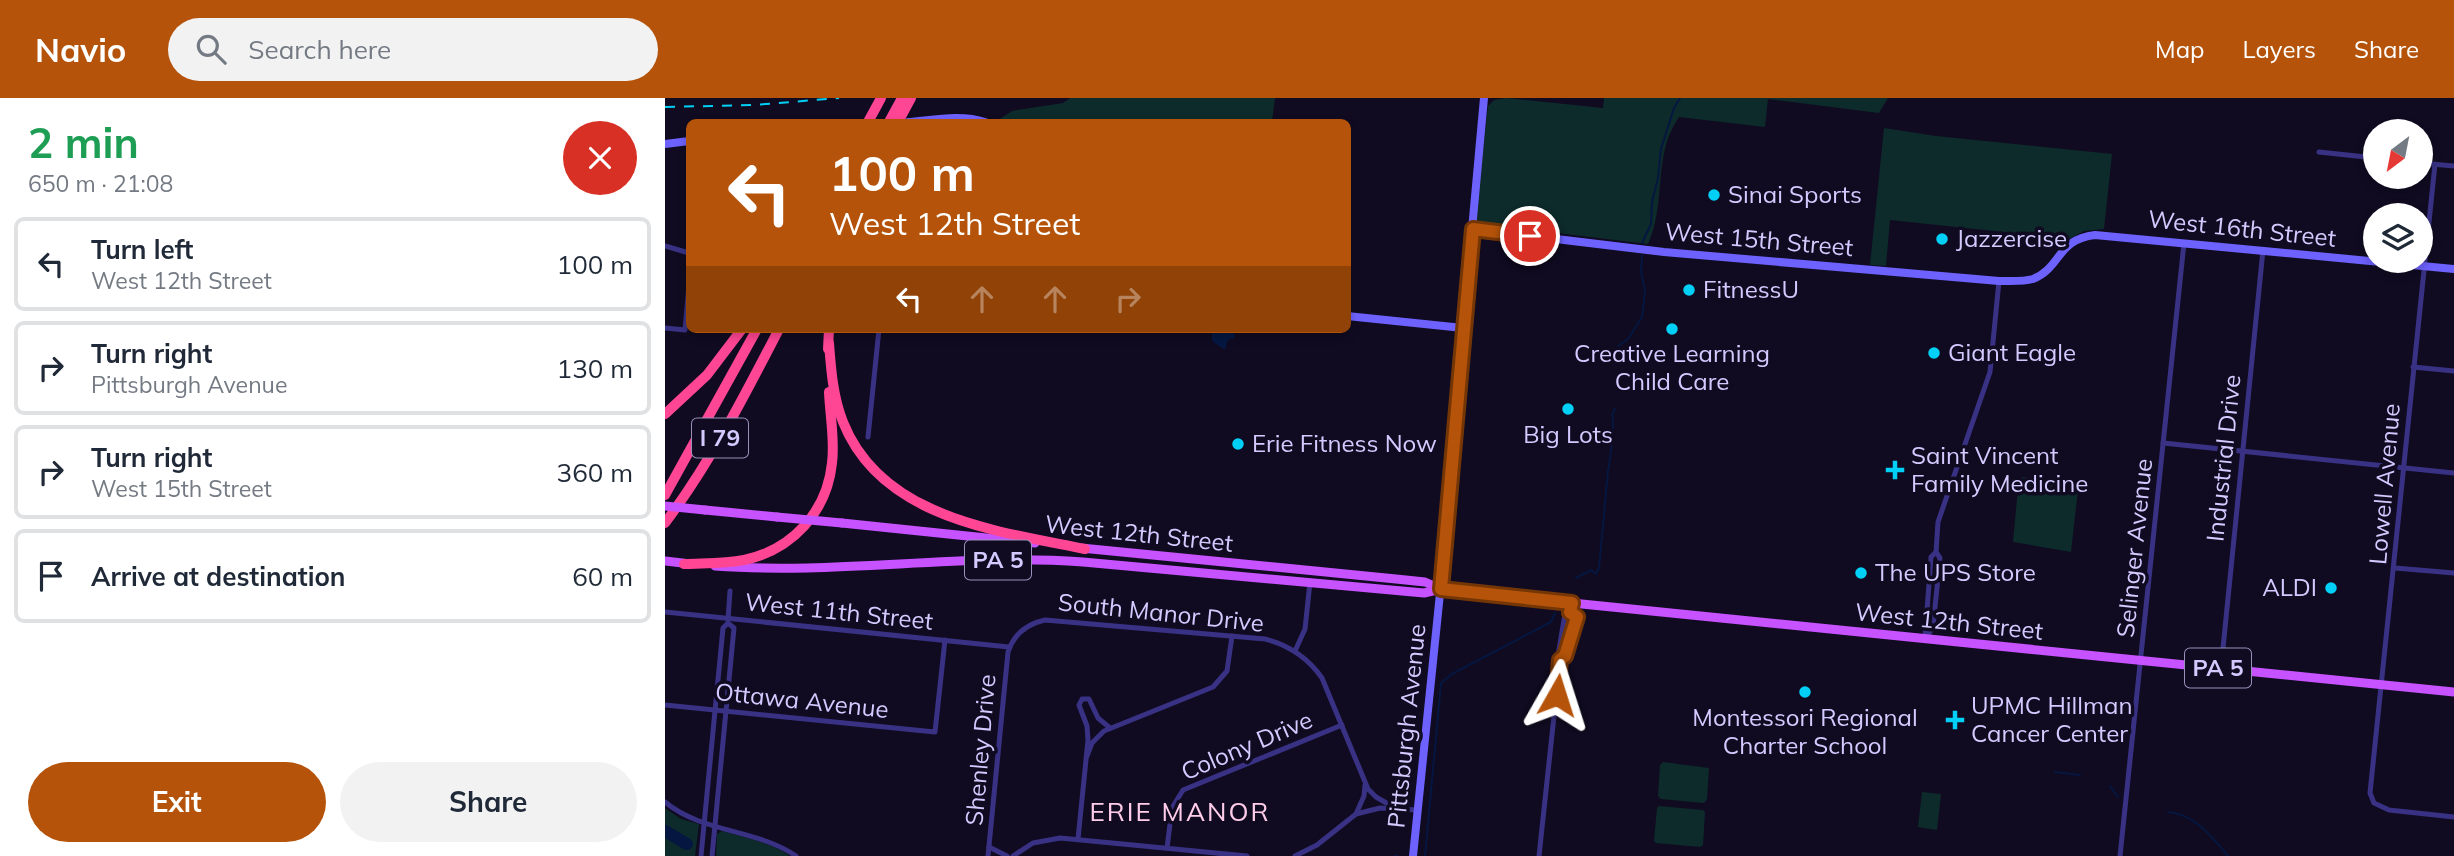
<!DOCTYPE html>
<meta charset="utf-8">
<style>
body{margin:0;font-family:Mulish,sans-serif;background:#f2f2f3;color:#1f2937;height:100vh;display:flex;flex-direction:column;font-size:26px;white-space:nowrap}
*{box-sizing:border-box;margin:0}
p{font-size:23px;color:#747a83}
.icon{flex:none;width:38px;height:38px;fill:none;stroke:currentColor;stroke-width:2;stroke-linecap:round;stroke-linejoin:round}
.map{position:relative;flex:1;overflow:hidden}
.panel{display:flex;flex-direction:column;background:#fff;width:665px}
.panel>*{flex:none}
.top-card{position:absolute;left:21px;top:21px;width:665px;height:214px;border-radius:10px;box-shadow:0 4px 10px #0003;background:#b45309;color:#fff;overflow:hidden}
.needle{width:46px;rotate:212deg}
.buttons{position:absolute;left:1698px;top:21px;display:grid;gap:14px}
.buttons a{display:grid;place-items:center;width:70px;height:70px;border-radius:50%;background:#fff;box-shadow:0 4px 10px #0003;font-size:35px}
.pin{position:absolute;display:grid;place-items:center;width:60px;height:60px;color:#fff;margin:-30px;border:4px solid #fff;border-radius:50%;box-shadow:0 2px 7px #0007}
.me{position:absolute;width:77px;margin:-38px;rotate:6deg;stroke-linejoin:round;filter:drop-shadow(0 0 5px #0008)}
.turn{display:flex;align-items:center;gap:24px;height:147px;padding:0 28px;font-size:32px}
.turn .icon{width:91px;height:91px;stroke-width:2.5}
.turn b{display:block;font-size:49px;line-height:60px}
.lanes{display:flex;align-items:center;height:66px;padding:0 28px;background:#0003;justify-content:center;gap:35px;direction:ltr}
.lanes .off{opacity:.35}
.round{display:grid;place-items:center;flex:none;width:74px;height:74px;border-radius:37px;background:#f2f2f3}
.headline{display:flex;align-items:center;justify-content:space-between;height:119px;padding:0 28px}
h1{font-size:42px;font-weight:700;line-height:52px;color:#1e9e55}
.cta{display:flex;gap:14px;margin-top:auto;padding:14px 28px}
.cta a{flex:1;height:80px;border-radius:42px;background:#b45309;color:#fff;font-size:28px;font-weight:700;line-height:80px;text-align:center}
.cta a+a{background:#f2f2f3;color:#1f2937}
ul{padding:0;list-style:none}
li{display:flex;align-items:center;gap:21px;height:94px;margin:0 14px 10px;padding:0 14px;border:4px solid #e0e1e3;border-radius:10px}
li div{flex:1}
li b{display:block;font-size:26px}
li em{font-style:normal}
header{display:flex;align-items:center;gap:42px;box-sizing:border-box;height:98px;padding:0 35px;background:#b45309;color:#fff}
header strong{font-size:33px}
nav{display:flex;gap:38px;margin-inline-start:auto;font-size:24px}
.search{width:490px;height:63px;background:#f2f2f3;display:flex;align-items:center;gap:18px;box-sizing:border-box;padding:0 24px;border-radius:38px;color:#747a83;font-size:26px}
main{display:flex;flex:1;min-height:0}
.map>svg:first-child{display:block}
.green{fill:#0d2b2b}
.water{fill:#051740}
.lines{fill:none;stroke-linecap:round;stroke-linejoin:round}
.stream{stroke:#051740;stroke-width:2}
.river{stroke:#051740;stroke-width:12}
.street{stroke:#393284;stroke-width:5}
.secondary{stroke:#6e62ff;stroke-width:8}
.primary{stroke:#c752ff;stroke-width:9}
.highway{stroke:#ff4695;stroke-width:10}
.rail{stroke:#00d0f6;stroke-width:2;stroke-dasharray:10 9;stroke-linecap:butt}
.primary-bridge{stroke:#c752ff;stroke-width:9}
.route-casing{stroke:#753606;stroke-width:18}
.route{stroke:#b45309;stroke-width:12}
.poi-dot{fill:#00d0f6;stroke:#100b21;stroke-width:2.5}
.labels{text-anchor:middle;stroke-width:7;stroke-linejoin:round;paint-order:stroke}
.shield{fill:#100b21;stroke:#9891bc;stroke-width:2}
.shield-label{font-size:23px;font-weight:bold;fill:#d3cbff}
.poi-label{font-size:24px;fill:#d3cbff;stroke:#100b21;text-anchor:start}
.street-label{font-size:24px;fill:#d3cbff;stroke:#100b21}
.neighbourhood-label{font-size:26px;letter-spacing:2px;fill:#ffcdea;stroke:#100b21}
</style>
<header>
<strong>Navio</strong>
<div class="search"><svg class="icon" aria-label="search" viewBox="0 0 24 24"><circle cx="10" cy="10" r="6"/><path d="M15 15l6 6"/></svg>Search here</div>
<nav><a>Map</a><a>Layers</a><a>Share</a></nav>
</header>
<main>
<section class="panel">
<div class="headline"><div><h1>2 min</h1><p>650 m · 21:08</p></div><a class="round" style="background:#d93025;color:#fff"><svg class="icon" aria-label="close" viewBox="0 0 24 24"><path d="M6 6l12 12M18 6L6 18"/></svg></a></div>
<ul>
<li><svg class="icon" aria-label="left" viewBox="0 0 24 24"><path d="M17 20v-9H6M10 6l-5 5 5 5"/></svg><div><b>Turn left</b><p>West 12th Street</p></div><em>100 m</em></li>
<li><svg class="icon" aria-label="right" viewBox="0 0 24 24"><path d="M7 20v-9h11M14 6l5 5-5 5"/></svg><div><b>Turn right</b><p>Pittsburgh Avenue</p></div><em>130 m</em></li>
<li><svg class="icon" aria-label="right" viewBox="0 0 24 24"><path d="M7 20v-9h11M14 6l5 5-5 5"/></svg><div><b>Turn right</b><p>West 15th Street</p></div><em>360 m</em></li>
<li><svg class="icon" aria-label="arrive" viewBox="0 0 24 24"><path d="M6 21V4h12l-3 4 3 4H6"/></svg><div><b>Arrive at destination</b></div><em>60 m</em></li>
</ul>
<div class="cta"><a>Exit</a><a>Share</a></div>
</section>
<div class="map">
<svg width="1789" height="758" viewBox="0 0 1789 758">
<rect width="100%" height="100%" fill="#100b21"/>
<g class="green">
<path d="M405 0H610L607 24H330L347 13 398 5Z"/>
<path d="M841 0 938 10 939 0H1223L1214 15 1103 1 1100 29 1014 19C987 57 1002 105 983 146L810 125 823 8 829 2Z"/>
<path d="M1219 30 1271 38 1447 56 1439 131 1419 133 1395 146 1383 140 1357 136 1225 122 1221 168 1205 167Z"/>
<path d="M1354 379 1414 383 1406 454 1348 444Z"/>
<path d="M998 664 1044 670 1042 701 1039 705 996 701 993 698 995 667Z"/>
<path d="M1257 694 1276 696 1272 732 1253 729Z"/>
<path d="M994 708 1038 712 1040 714 1038 747 1035 749 991 745 989 743 992 710Z"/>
<path d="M0 710 16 721 34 726 30 758H0Z"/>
<path d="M57 733C80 740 105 744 125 758H51L52 736Z"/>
</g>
<path class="water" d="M547 231C556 231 569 229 570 240L563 242 560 252 547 243Z"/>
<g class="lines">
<g class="stream">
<path d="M977 145 986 126 987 104 993 80 996 51 1009 10 1015 0"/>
<path d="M949 266 950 253 953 248 963 241 977 219 980 192 976 174 977 157"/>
<path d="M911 480 926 472 931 476 934 470 943 373C945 363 950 325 947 317L950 311"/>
<path d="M1390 674 1415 677"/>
<path d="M1445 688 1453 699"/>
<path d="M1503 714C1530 716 1547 739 1563 758"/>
<path d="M729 758H732"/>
<path d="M760 758 776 585 787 576 886 524 890 515"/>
</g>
<path class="river" d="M0 733 22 746"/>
<g class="street">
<path d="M1654 54 1710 60"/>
<path d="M1755 65 1789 68"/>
<path d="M1770 66 1705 695 1709 705 1724 712 1789 719"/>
<path d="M0 148 24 155"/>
<path d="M0 230 20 232 24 187"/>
<path d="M1748 269 1789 273"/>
<path d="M203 339 214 231"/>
<path d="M1498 345 1789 375"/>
<path d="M1730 470 1789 475"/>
<path d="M0 514 344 549"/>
<path d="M63 522 65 493"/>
<path d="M1260 539 1266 459 1271 454"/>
<path d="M1260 541 1268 529 1275 460 1271 454 1273 424 1325 274 1334 183"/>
<path d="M630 553 640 531 645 484"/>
<path d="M1556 570 1598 152"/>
<path d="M0 607 270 634 280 542"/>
<path d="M422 658 427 645 439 633 548 589 562 573 567 538"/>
<path d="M0 704C37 735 92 731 131 758"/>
<path d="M691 716 699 698 700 687"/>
<path d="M413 741 423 642 422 628 414 607 417 601H424L433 620 445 630"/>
<path d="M324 749 342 758"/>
<path d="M502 750 507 710 518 692 677 627"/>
<path d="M36 758 58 530 63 525 69 530 47 758"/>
<path d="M323 758 343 554C349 536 361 526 380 522L600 541C623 547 643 560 657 580L703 691 711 699 730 710"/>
<path d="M348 758 368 745 395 740 582 758"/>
<path d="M630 758 652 747 691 716 715 710 752 712"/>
<path d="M874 758 895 562 893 558 900 516 906 514 912 519 899 558 895 562"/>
<path d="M1455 758 1519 145"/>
</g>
<g class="secondary">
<path d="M243 24C268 22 296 16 320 24"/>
<path d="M0 46 24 43"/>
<path d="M808 131 999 154 1334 183C1345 183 1357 184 1368 181 1396 170 1392 141 1430 137L1789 171"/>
<path d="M682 218 798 230"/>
<path d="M748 758 784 408 795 263 819 0"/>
</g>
<g class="primary">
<path d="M40 412 112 419"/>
<path d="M177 425 370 445"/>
<path d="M416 450 731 481 760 484 776 491 907 505 1789 594"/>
<path d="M0 463 26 466"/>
<path d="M50 468C173 477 296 455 418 464L759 495 776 491"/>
</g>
<g class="highway">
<path d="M203 24 216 0"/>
<path d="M224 24 237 0"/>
<path d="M233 24 246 0"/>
<path d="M164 245C166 272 168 299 178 324 216 420 332 433 420 451"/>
<path d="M163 251 164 231"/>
<path d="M0 316 42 277 77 231"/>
<path d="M0 397 92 231"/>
<path d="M0 425C45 365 80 297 114 231"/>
<path d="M19 466C39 465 59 466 79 462 127 452 162 414 167 365 170 342 165 318 164 294"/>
</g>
<path class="rail" d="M0 9 89 7 174 0"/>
<g class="primary-bridge">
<path d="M0 408 40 412"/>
<path d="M112 419 177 425"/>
</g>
</g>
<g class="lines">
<defs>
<path id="route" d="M865 138 808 131 776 491 907 505 905 514 912 519 900 558 895 562 892 597"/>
</defs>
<use href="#route" class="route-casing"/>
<use href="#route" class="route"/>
</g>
<g class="poi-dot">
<circle cx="1049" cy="97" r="7"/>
<circle cx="1277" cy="141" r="7"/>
<circle cx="1024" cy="192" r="7"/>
<circle cx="1007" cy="231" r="7"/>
<circle cx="1269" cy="255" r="7"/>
<circle cx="903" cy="311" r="7"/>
<circle cx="573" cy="346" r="7"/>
<path d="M1226.5 361.5h7v7h7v7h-7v7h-7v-7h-7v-7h7z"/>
<circle cx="1196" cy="475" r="7"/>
<circle cx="1666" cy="490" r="7"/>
<circle cx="1140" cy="594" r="7"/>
<path d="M1286.5 611.5h7v7h7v7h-7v7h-7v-7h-7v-7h7z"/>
</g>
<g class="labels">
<g class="shield">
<rect x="27" y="320.5" width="56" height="39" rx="5"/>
<rect x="300" y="442.5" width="66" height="39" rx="5"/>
<rect x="1520" y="550.5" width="66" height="39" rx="5"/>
</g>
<g class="shield-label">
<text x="55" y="348">I 79</text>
<text x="333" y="470">PA 5</text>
<text x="1553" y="578">PA 5</text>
</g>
<g class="poi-label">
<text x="1063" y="105">Sinai Sports</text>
<text x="1291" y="149">Jazzercise</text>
<text x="1038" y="200">FitnessU</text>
<text x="1283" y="263">Giant Eagle</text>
<text x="1007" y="264" text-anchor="middle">Creative Learning<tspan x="1007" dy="28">Child Care</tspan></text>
<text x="903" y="345" text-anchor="middle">Big Lots</text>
<text x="587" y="354">Erie Fitness Now</text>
<text x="1246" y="366">Saint Vincent<tspan x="1246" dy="28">Family Medicine</tspan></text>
<text x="1210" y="483">The UPS Store</text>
<text x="1652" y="498" text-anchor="end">ALDI</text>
<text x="1306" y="616">UPMC Hillman<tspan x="1306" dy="28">Cancer Center</tspan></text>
<text x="1140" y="628" text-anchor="middle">Montessori Regional<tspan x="1140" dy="28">Charter School</tspan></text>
</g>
<g class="street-label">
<text transform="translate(1577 131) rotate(6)" y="8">West 16th Street</text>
<text transform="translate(1094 142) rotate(5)" y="8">West 15th Street</text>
<text transform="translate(1559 360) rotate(-84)" y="8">Industrial Drive</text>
<text transform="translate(1720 386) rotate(-85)" y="8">Lowell Avenue</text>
<text transform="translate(474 436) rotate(6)" y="8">West 12th Street</text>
<text transform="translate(1470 450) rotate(-84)" y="8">Selinger Avenue</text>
<text transform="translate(174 514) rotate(6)" y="8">West 11th Street</text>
<text transform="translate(496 515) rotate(6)" y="8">South Manor Drive</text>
<text transform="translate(1284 524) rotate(6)" y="8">West 12th Street</text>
<text transform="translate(137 603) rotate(6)" y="8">Ottawa Avenue</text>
<text transform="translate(742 628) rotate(-84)" y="8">Pittsburgh Avenue</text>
<text transform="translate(582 648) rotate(-23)" y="8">Colony Drive</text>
<text transform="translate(316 652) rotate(-85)" y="8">Shenley Drive</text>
</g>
<g class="neighbourhood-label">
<text x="515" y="723">ERIE MANOR</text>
</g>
</g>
</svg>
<div class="buttons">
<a><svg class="needle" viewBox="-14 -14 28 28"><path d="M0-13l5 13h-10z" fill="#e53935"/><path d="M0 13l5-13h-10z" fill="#747a83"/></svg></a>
<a><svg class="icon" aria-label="layers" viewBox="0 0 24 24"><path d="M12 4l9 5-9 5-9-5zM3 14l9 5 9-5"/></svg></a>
</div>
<div class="pin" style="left:865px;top:138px;background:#d93025"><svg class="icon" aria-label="arrive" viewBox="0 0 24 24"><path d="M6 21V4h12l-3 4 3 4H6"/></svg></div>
<svg class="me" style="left:892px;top:597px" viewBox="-20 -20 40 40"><path d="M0-17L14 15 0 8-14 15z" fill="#b45309" stroke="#fff" stroke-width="4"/></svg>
<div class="top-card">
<div class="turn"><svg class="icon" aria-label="left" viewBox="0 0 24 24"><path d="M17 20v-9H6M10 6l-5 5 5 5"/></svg><div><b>100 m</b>West 12th Street</div></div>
<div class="lanes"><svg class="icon" aria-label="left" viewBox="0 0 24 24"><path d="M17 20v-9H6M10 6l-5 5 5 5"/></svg><svg class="icon off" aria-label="ahead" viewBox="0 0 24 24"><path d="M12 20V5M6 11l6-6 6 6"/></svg><svg class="icon off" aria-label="ahead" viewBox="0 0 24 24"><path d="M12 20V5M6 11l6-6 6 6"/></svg><svg class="icon off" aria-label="right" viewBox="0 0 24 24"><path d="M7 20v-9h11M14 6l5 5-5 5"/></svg></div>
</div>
</div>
</main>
